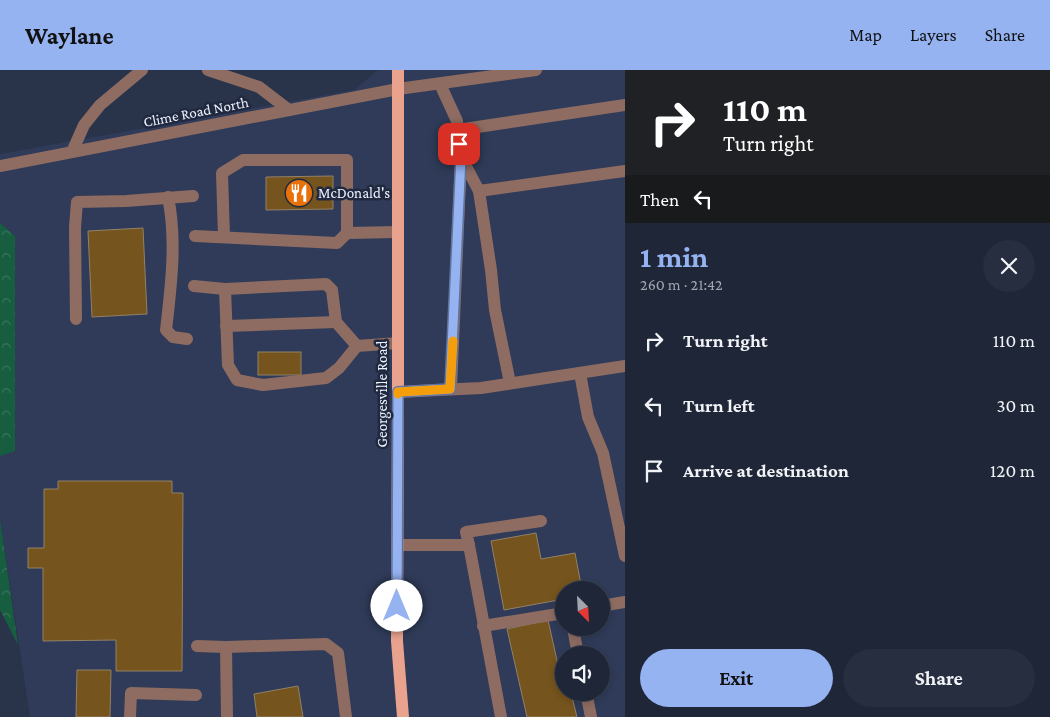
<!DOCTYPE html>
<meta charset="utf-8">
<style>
body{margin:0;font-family:"Crimson Pro",serif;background:#272e40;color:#f1f3f6;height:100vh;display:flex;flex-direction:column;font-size:19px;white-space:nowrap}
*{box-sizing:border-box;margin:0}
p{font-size:16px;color:#a1a5ae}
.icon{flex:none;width:28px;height:28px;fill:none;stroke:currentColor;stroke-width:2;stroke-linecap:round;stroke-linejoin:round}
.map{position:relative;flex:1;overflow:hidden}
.details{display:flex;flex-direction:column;background:#1f2638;width:425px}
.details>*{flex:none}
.banner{background:#202124;color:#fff;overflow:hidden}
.needle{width:32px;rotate:156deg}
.controls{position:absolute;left:555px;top:511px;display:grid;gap:10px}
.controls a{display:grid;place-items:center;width:55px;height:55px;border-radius:50%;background:#1f2638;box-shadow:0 2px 8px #0003,0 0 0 1px #3c4353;font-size:25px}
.pin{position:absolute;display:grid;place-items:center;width:42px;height:42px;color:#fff;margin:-21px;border-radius:10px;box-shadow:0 2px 8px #0006}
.me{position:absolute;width:55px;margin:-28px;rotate:0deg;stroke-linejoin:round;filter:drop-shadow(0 0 4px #0008)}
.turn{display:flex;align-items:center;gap:18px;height:105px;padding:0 15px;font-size:22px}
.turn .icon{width:65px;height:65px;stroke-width:2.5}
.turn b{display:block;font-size:35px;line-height:42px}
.then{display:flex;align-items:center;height:48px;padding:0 15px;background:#0003;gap:10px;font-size:19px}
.round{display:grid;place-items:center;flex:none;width:52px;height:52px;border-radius:26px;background:#272e40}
.summary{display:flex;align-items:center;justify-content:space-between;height:85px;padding:0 15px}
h1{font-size:30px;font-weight:700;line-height:38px;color:#95b2f1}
.button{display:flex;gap:10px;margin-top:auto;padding:10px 15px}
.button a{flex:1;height:58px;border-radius:30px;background:#95b2f1;color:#111;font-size:20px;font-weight:700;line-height:58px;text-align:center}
.button a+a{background:#272e40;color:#f1f3f6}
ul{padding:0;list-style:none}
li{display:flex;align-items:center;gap:15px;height:65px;padding:0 15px}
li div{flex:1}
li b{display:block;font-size:19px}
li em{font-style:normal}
header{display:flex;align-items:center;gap:30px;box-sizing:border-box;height:70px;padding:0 25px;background:#95b2f1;color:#111}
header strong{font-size:24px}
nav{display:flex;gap:28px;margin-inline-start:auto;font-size:18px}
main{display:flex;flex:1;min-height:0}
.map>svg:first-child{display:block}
.built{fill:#2f3b58;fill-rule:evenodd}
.forest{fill:url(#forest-crowns)}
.building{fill:#75541d;stroke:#938168}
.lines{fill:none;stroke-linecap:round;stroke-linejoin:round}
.minor{stroke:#8e6c62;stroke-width:12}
.major{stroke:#e8a28e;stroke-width:12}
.route-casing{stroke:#61749d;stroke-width:12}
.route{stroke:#95b2f1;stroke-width:9}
.slow{stroke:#f59e0b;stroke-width:9}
.labels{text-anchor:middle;stroke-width:5;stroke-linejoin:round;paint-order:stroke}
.street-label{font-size:15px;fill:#edf2fe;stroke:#20293f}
.poi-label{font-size:15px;fill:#edf2fe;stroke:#20293f;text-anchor:start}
</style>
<header>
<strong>Waylane</strong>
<nav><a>Map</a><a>Layers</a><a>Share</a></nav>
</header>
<main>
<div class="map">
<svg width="625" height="647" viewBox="0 0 625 647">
<defs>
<pattern id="forest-crowns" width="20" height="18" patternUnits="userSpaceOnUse" patternTransform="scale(1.25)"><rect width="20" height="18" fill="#175d40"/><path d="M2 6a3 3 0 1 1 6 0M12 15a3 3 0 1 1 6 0" fill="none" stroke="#39755d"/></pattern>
</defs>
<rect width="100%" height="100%" fill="#29334a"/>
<path class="built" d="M378 0H625V647H30L0 449V386L15 381V166L0 153V84L354 20ZM564 520H601V558H564ZM564 585H601V622H564Z"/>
<g class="forest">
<path d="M0 153 15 166V381L0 386Z"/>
<path d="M0 449 18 575 0 540Z"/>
</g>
<g class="building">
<path d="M333 106V139L266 140V107Z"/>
<path d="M143 158 147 244 92 247 88 161Z"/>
<rect x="258" y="282" width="43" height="23"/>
<path d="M58 411H172V423H183L182 601H116V570L43 571V498H28V478H44V419H58Z"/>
<path d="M536 463 541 489 575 483 582 520H564V529L504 540 491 471Z"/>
<path d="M548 550 564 622V624L571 623 577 647H527L507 559Z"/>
<path d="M77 600H111L110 647H76Z"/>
<path d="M298 616 303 647H257L254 624Z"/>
</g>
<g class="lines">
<g class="minor">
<path d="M208 0 259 17 289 40"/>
<path d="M440 14 457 51 461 87"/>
<path d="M457 60 625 35"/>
<path d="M72 82 84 55 100 35 142 0"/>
<path d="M0 96 398 19 536 0"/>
<path d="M479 121 625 101"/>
<path d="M168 127C177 171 171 216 166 260L173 267 187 269"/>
<path d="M347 163 398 162"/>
<path d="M195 166 337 173 347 163V90H243L222 103 224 167"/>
<path d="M194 216 225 219 228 295 237 310 263 315 326 308 339 298 357 276 398 273"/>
<path d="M225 219 326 214 332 220 336 252 226 256"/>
<path d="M76 249 75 157 77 132 126 131 193 126"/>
<path d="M336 252 357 276"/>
<path d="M580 303 588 347 603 383 625 486"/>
<path d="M451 319 461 87 479 121 491 200 495 240 510 313"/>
<path d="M398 322 481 318 625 296"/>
<path d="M397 475H469L501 647"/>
<path d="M469 475 466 462 541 451"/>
<path d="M601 536 625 532"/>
<path d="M483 556 564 543"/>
<path d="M573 558 578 585"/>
<path d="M197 576 226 577 326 574 338 583 346 647"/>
<path d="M226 577 227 647"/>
<path d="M586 622 591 647"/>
<path d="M130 647 131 623 196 625"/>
</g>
<path class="major" d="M398 0V322L397 571 403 647"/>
</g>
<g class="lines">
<defs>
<path id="route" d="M397 536 398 322 450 319 461 87 459 74"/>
</defs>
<use href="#route" class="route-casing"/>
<use href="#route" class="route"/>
<path class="slow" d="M398 324V322L450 319 453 271"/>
</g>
<defs>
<symbol id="restaurant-disc" viewBox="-11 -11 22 22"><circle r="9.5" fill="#e8710a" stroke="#20293f"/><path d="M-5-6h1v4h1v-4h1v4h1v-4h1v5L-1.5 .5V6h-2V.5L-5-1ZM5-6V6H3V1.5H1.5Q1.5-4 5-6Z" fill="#fff"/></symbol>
</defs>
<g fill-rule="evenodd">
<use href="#restaurant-disc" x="283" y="107" width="32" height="32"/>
</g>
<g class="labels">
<g class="street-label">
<text transform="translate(196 42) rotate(-11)" y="5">Clime Road North</text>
<text transform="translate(382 324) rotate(-90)" y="5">Georgesville Road</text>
</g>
<g class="poi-label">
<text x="318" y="128">McDonald's</text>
</g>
</g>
</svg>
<div class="controls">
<a><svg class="needle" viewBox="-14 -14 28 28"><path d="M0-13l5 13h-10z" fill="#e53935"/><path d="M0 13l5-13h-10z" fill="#a1a5ae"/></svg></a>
<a><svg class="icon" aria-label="sound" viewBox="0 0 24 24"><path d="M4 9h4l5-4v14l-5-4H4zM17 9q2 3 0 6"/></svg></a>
</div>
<div class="pin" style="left:459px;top:74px;background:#d93025"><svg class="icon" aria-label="arrive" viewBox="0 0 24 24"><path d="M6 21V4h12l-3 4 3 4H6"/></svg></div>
<svg class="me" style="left:397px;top:536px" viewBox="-20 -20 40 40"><circle r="19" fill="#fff"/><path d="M0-13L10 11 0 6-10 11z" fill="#95b2f1"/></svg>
</div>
<section class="details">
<div class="banner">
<div class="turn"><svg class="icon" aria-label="right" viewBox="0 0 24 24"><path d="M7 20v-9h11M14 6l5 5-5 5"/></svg><div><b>110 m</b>Turn right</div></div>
<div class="then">Then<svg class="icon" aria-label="left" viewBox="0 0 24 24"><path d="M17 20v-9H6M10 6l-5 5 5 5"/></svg></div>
</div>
<div class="summary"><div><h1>1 min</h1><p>260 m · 21:42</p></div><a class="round"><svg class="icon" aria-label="close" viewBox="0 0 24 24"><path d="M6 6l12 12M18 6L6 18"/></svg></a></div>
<ul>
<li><svg class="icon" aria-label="right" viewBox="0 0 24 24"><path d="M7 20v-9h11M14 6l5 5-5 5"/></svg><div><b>Turn right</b></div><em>110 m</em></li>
<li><svg class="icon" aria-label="left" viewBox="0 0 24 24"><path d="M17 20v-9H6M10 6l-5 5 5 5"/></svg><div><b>Turn left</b></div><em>30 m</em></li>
<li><svg class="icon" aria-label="arrive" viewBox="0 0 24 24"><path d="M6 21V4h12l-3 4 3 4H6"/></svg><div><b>Arrive at destination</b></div><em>120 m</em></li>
</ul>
<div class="button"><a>Exit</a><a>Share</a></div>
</section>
</main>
